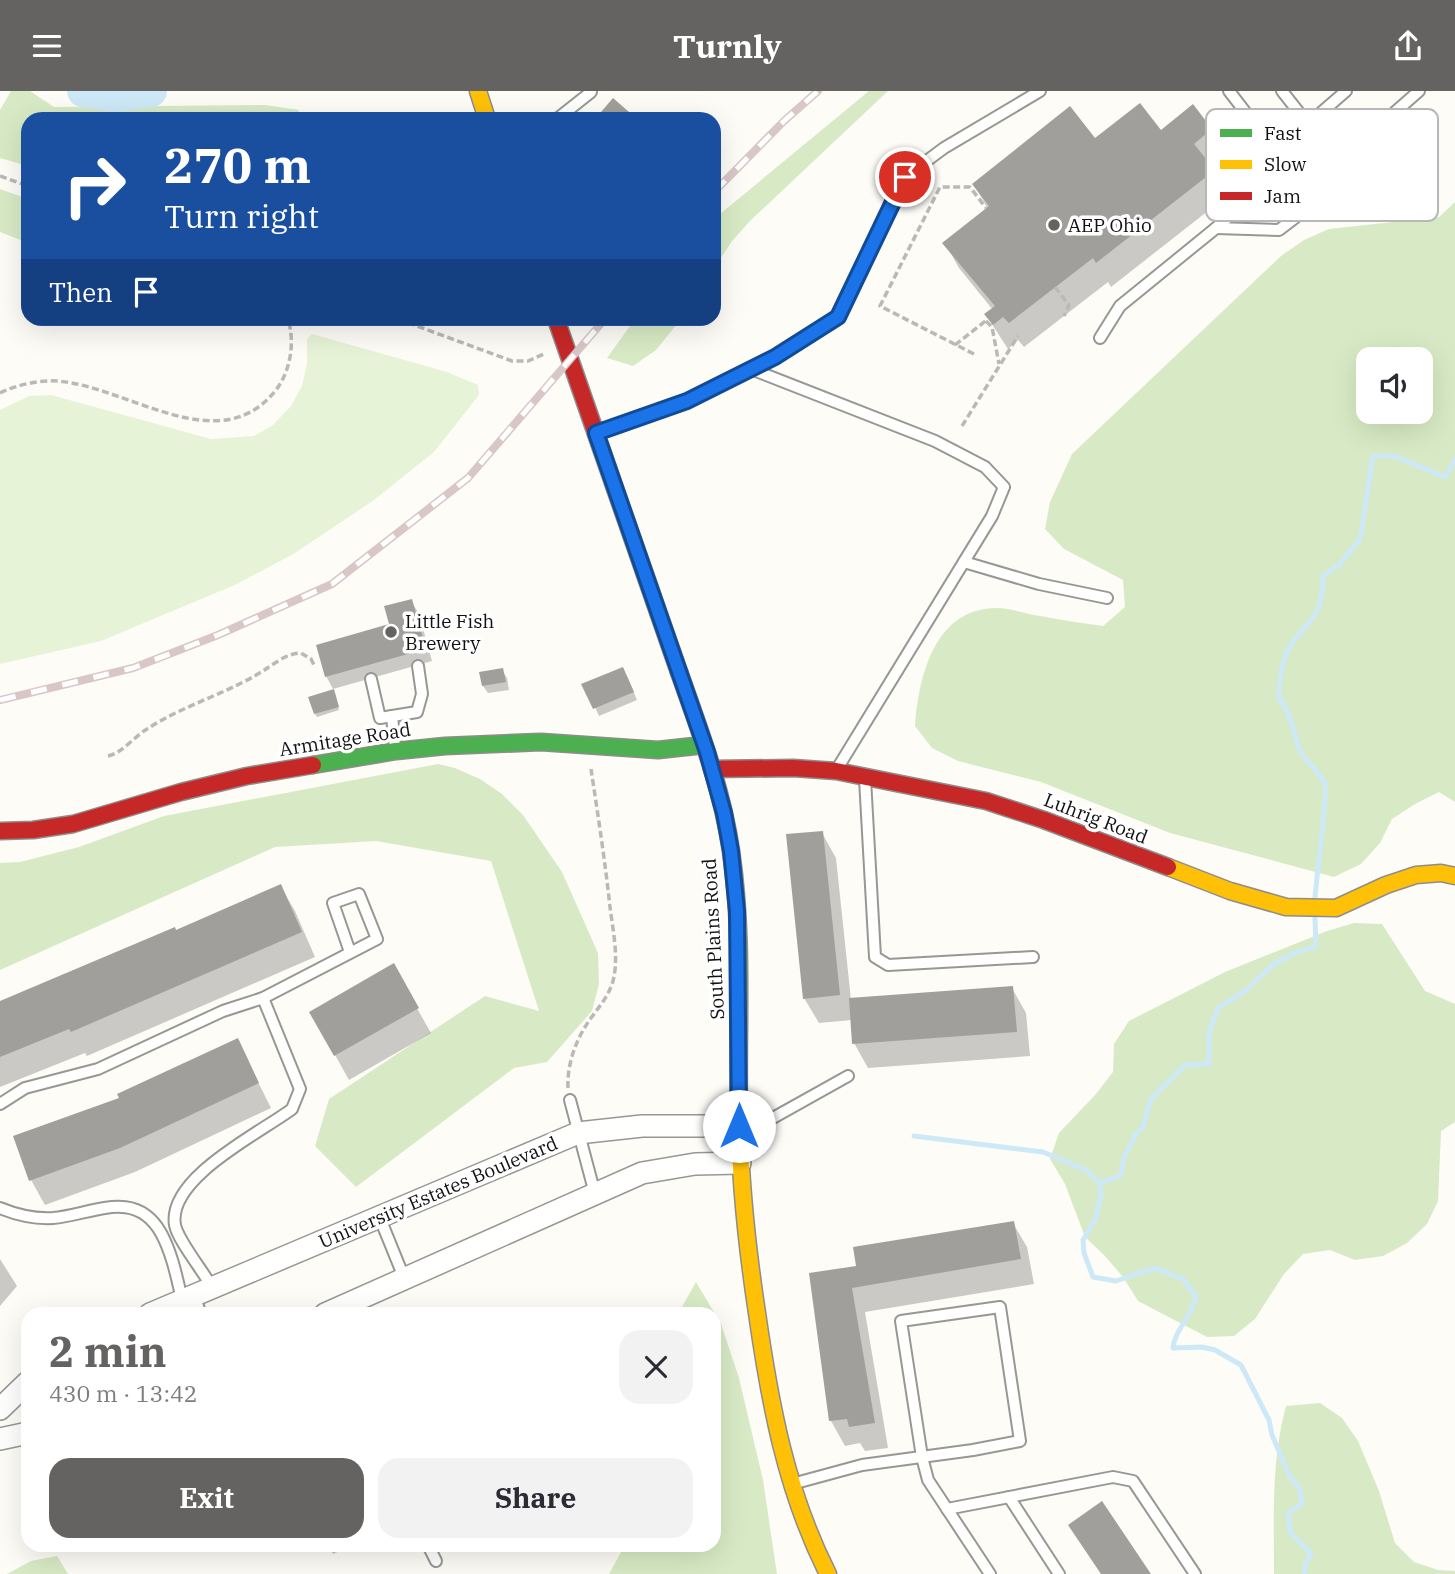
<!DOCTYPE html>
<meta charset="utf-8">
<style>
body{margin:0;font-family:"IBM Plex Serif",serif;background:#f2f2f3;color:#2b2b33;height:100vh;display:flex;flex-direction:column;font-size:26px;white-space:nowrap}
*{box-sizing:border-box;margin:0}
p{font-size:23px;color:#7c7c81}
.icon{flex:none;width:38px;height:38px;fill:none;stroke:currentColor;stroke-width:2;stroke-linecap:round;stroke-linejoin:round}
.map{position:relative;flex:1;overflow:hidden}
.drawer{position:absolute;left:21px;top:1216px;width:700px;height:245px;display:flex;flex-direction:column;background:#fff;border-radius:21px;box-shadow:0 7px 28px #0002}
.drawer>*{flex:none}
.top-card{position:absolute;left:21px;top:21px;width:700px;height:214px;border-radius:21px;box-shadow:0 7px 28px #0002;background:#1a4fa0;color:#fff;overflow:hidden}
.buttons{position:absolute;left:1356px;top:256px;display:grid;gap:14px}
.buttons a{display:grid;place-items:center;width:77px;height:77px;border-radius:14px;background:#fff;box-shadow:0 7px 28px #0002;font-size:35px}
.pin{position:absolute;display:grid;place-items:center;width:60px;height:60px;color:#fff;margin:-30px;border:4px solid #fff;border-radius:50%;box-shadow:0 2px 7px #0007}
.me{position:absolute;width:77px;margin:-38px;rotate:0deg;stroke-linejoin:round;filter:drop-shadow(0 0 5px #0008)}
.turn{display:flex;align-items:center;gap:24px;height:147px;padding:0 28px;font-size:32px}
.turn .icon{width:91px;height:91px;stroke-width:2.5}
.turn b{display:block;font-size:49px;line-height:60px}
.then{display:flex;align-items:center;height:66px;padding:0 28px;background:#0003;gap:14px;font-size:26px}
.round{display:grid;place-items:center;flex:none;width:74px;height:74px;border-radius:21px;background:#f2f2f3}
.head{display:flex;align-items:center;justify-content:space-between;height:119px;padding:0 28px}
h1{font-size:42px;font-weight:700;line-height:52px;color:#646362}
.action{display:flex;gap:14px;margin-top:auto;padding:14px 28px}
.action a{flex:1;height:80px;border-radius:21px;background:#646362;color:#fff;font-size:28px;font-weight:700;line-height:80px;text-align:center}
.action a+a{background:#f2f2f3;color:#2b2b33}
header{display:flex;justify-content:space-between;align-items:center;height:91px;padding:0 28px;background:#646362;color:#fff;font-size:32px;font-weight:700}
.map>svg:first-child{display:block}
.green{fill:#e7f3d7}
.forest{fill:#d8eac5;fill-rule:evenodd}
.shadow{fill:#0003}
.lines{fill:none;stroke-linecap:round;stroke-linejoin:round}
.stream{stroke:#cde8f7;stroke-width:5}
.river{stroke:#cde8f7;stroke-width:32}
.building{fill:#a19f9c}
.lane-casing{stroke:#979795;stroke-width:14}
.street-casing{stroke:#979795;stroke-width:24}
.fast-casing{stroke:#8e8d8b;stroke-width:19}
.slow-casing{stroke:#8e8d8b;stroke-width:19}
.jam-casing{stroke:#8e8d8b;stroke-width:19}
.path{stroke:#b9b9b8;stroke-width:3.5;stroke-dasharray:7 3.5;stroke-linecap:butt}
.lane{stroke:#fffffe;stroke-width:10}
.street{stroke:#fffffe;stroke-width:21}
.fast{stroke:#4caf50;stroke-width:16}
.slow{stroke:#ffc107;stroke-width:16}
.jam{stroke:#c62828;stroke-width:16}
.rail-casing{stroke:#d9c6c7;stroke-width:8}
.rail{stroke:#fff;stroke-width:5;stroke-dasharray:16;stroke-linecap:butt}
.route-casing{stroke:#114b97;stroke-width:18}
.route{stroke:#1a73e8;stroke-width:12}
.poi-dot{fill:#646362;stroke:#fff;stroke-width:2.5}
.labels{text-anchor:middle;stroke-width:7;stroke-linejoin:round;paint-order:stroke}
.poi-label{font-size:19px;fill:#111;stroke:#fff;text-anchor:start}
.street-label{font-size:19px;fill:#111;stroke:#fff}
.key{fill:#fff;stroke:#b8b8b8;stroke-width:2}
.key-label{font-size:19px;fill:#111}
</style>
<header><svg class="icon" aria-label="menu" viewBox="0 0 24 24"><path d="M4 6h16M4 12h16M4 18h16"/></svg>Turnly<svg class="icon" aria-label="share" viewBox="0 0 24 24"><path d="M12 15V3M7 8l5-5 5 5M5 13v7h14v-7"/></svg></header>
<div class="map">
<svg width="1455" height="1483" viewBox="0 0 1455 1483">
<rect width="100%" height="100%" fill="#fdfcf7"/>
<path class="green" d="M312 243 447 281 478 294 479 304 434 361 374 409 295 462 237 493 101 550 0 573V319L29 305 51 304 211 348 254 345 273 334 291 315 302 295 307 273V248Z"/>
<g class="forest">
<path d="M11 0H30L54 16 265 14 299 19 295 27 286 28H28V75L0 67V19Z"/>
<path d="M869 0H888L751 129 732 150 714 177V128Z"/>
<path d="M0 98 28 108V152L0 141Z"/>
<path d="M1455 111V711L1439 701 1415 713 1392 728 1380 752 1361 773 1334 786 1170 742 1041 691 958 670 932 657 915 635C919 584 935 517 997 517 1011 517 1026 523 1040 525 1061 529 1082 532 1103 535L1125 516 1123 489 1064 458 1045 438 1050 411 1072 363 1281 165 1304 149 1329 138 1439 126ZM1368 268H1421V320H1368Z"/>
<path d="M635 228H681L656 259 633 275 607 267Z"/>
<path d="M438 673 455 677 480 688 502 703 523 724 562 781 598 862 599 893 592 920 547 971 514 977 356 1096 315 1055 329 1008 485 905 539 920 491 770 376 750 275 756 0 879V772L20 771 79 756 164 725Z"/>
<path d="M1354 832 1382 833 1425 900 1455 913V1031L1441 1040 1438 1110 1427 1133 1407 1152 1383 1165 1355 1169 1330 1159 1303 1163 1284 1183 1255 1228 1234 1245 1207 1246 1138 1210 1123 1186 1105 1165 1085 1146 1065 1093 1050 1068 1059 1042 1096 1003 1113 981 1114 953 1129 930 1225 881 1327 840Z"/>
<path d="M696 1191 721 1233 739 1287 763 1389 777 1483H609L625 1454H714V1223H678Z"/>
<path d="M1320 1312 1342 1327 1358 1350 1379 1400 1395 1452 1414 1471 1438 1479 1455 1480V1483H1274C1274 1427 1271 1370 1286 1315Z"/>
<path d="M57 1465 68 1483H7L31 1470Z"/>
</g>
<g class="shadow">
<path d="M1193 16 1211 39 1225 64 1210 76 1227 105 1111 196 1108 191 1024 256 1018 249 1008 258 986 224 993 219 959 177 945 152 988 118 974 94 1095 50 1161 42Z"/>
<path d="M411 510 419 523 432 570 333 598 326 585 391 534Z"/>
<path d="M502 579 507 587 509 599 488 602 483 595 481 582Z"/>
<path d="M627 585 637 609 599 625 584 593Z"/>
<path d="M335 603 339 619 317 626 315 623Z"/>
<path d="M822 742 836 767 851 909 1012 897 1026 922 1030 965 868 977 854 952 852 929 819 932 804 907Z"/>
<path d="M280 795 295 820 315 866 87 965 85 962 0 996V911L176 841Z"/>
<path d="M393 875 431 942 349 989 311 921Z"/>
<path d="M237 949 271 1017 135 1081 45 1114 31 1089 121 1008Z"/>
<path d="M1013 1132 1027 1156 1034 1193 865 1221 888 1357 865 1360 860 1352 845 1355 831 1330 811 1184 858 1176Z"/>
<path d="M0 1168 17 1195 0 1215Z"/>
<path d="M328 1454H353L333 1463Z"/>
</g>
<g class="lines">
<g class="stream">
<path d="M1315 807C1316 789 1328 700 1325 693 1319 679 1304 671 1299 657 1293 640 1291 621 1279 608 1279 593 1280 578 1286 564 1292 547 1306 538 1315 523 1322 512 1323 498 1323 485L1339 474 1360 448 1373 365H1394L1445 386 1455 369"/>
<path d="M914 1045 1043 1061 1086 1079 1100 1092"/>
<path d="M1305 1483 1304 1477 1311 1462 1290 1441 1288 1422 1302 1413 1300 1398 1290 1386 1272 1344 1269 1329 1241 1274 1215 1259 1202 1256 1173 1257C1174 1240 1191 1227 1196 1206L1183 1188 1155 1177 1116 1190 1093 1186 1084 1162 1083 1149 1096 1127 1101 1103 1100 1092 1121 1084 1124 1066 1136 1043 1143 1036 1151 1008 1185 974 1209 973V941L1218 917 1245 900 1274 873 1295 862 1316 855 1315 827"/>
</g>
<path class="river" d="M83 0 115 5 151 0"/>
</g>
<g class="building">
<path d="M613 7 637 28H595Z"/>
<path d="M1140 12 1161 39 1193 13 1212 38 1194 53 1215 79 1096 172 1093 167 1009 232 1003 226 993 234 984 223 995 215 942 152 989 115 972 93 1070 15 1095 47Z"/>
<path d="M412 508 426 558 325 586 316 554 389 533 384 515Z"/>
<path d="M623 576 634 601 593 618 581 593Z"/>
<path d="M503 577 506 591 482 595 479 581Z"/>
<path d="M334 598 339 616 314 623 308 606Z"/>
<path d="M823 740 840 904 803 908 786 743Z"/>
<path d="M281 793 302 841 71 941 69 938 0 966V910L175 836 176 839Z"/>
<path d="M394 872 419 917 334 965 309 921Z"/>
<path d="M1013 895 1017 941 852 953 849 907Z"/>
<path d="M238 947 259 992 120 1057 29 1090 13 1045 119 1007 117 1003Z"/>
<path d="M1014 1130 1021 1168 852 1197 875 1332 849 1336 847 1328 829 1330 809 1182 856 1175 853 1156Z"/>
<path d="M1102 1410 1151 1483H1101L1068 1434Z"/>
</g>
<g class="lines">
<defs>
<g id="lane">
<path d="M1229 0 1253 31"/>
<path d="M557 28 591 1"/>
<path d="M1308 33 1346 0"/>
<path d="M1319 47 1354 57 1419 0"/>
<path d="M1216 137 1279 139 1334 97 1354 57"/>
<path d="M1100 247 1120 215 1216 137 1319 47 1282 0"/>
<path d="M751 278 935 350 985 376 1004 396 992 425 837 678"/>
<path d="M598 342 687 310 775 266 838 226 905 86 944 57 1040 0"/>
<path d="M964 471 1039 493 1107 507"/>
<path d="M371 588 380 627 417 621 422 603 418 575"/>
<path d="M392 625 395 657"/>
<path d="M865 688 875 866 888 874 1033 866"/>
<path d="M570 1009 595 1103"/>
<path d="M0 1013 25 997 98 978 223 920 263 907 377 848 359 803 333 812 350 861"/>
<path d="M740 1032H764L848 985"/>
<path d="M0 1117C17 1124 34 1128 53 1127 91 1124 135 1096 161 1142 172 1162 177 1187 182 1209"/>
<path d="M379 1125 405 1189"/>
<path d="M213 1198C204 1181 178 1150 175 1134 167 1087 260 1042 292 1018L300 998 263 907"/>
<path d="M194 1205 201 1223"/>
<path d="M792 1393 862 1374 973 1359 1020 1350 1000 1216 901 1230 922 1366 928 1389 990 1483"/>
<path d="M1009 1406 1059 1483"/>
<path d="M947 1418 1113 1386 1133 1390 1195 1483"/>
<path d="M428 1454 436 1470"/>
</g>
<g id="street">
<path d="M150 1223 578 1042 642 1035H739"/>
<path d="M325 1223 642 1082 695 1073 740 1072"/>
<path d="M0 1318 28 1291"/>
<path d="M0 1348 28 1342"/>
</g>
<g id="fast">
<path d="M679 581C700 640 722 698 731 760 744 848 737 937 739 1025"/>
<path d="M313 674 396 660 445 655 541 651 658 659 704 654"/>
</g>
<g id="slow">
<path d="M478 0 487 28"/>
<path d="M1168 776 1230 800 1286 816 1336 817 1386 794 1416 784 1441 782 1455 785"/>
<path d="M739 1025C740 1091 747 1156 757 1222 770 1313 786 1400 828 1483"/>
</g>
<g id="jam">
<path d="M556 228 679 581"/>
<path d="M712 678 793 677 836 680 986 710 1044 729 1168 776"/>
<path d="M0 740 33 739 73 733 181 701 247 685 313 674"/>
</g>
</defs>
<use href="#lane" class="lane-casing"/>
<use href="#street" class="street-casing"/>
<use href="#fast" class="fast-casing"/>
<use href="#slow" class="slow-casing"/>
<use href="#jam" class="jam-casing"/>
<g class="path">
<path d="M0 85 28 95"/>
<path d="M1055 196 1069 214 1064 225"/>
<path d="M398 228 512 270H528L544 263"/>
<path d="M986 230 992 236 999 273"/>
<path d="M955 254 988 228"/>
<path d="M974 263 880 215 940 96H970L986 117"/>
<path d="M0 302C17 294 38 289 57 290 128 295 219 371 276 299 291 279 295 251 288 228"/>
<path d="M962 335 1018 245"/>
<path d="M108 665C122 662 134 646 147 638 184 614 226 603 263 580 274 573 287 562 301 562L311 568 314 574"/>
<path d="M568 997C567 976 574 954 585 936 594 921 608 908 613 890 619 867 613 840 610 816 605 770 598 724 591 678"/>
</g>
<use href="#lane" class="lane"/>
<use href="#street" class="street"/>
<use href="#fast" class="fast"/>
<use href="#slow" class="slow"/>
<use href="#jam" class="jam"/>
<defs>
<g id="rail">
<path d="M714 101 784 30 818 0"/>
<path d="M0 609 133 577 218 544 332 493 468 387 605 228"/>
</g>
</defs>
<use href="#rail" class="rail-casing"/>
<use href="#rail" class="rail"/>
</g>
<g class="lines">
<defs>
<path id="route" d="M739 1035 737 820 731 760 724 722 707 661 596 342 687 310 775 266 838 226 905 86"/>
</defs>
<use href="#route" class="route-casing"/>
<use href="#route" class="route"/>
</g>
<g class="poi-dot">
<circle cx="1054" cy="134" r="7"/>
<circle cx="391" cy="541" r="7"/>
</g>
<g class="labels">
<g class="poi-label">
<text x="1068" y="141">AEP Ohio</text>
<text x="405" y="537">Little Fish<tspan x="405" dy="22">Brewery</tspan></text>
</g>
<g class="street-label">
<text transform="translate(345 648) rotate(-9)" y="7">Armitage Road</text>
<text transform="translate(1096 727) rotate(21)" y="7">Luhrig Road</text>
<text transform="translate(713 848) rotate(-93)" y="7">South Plains Road</text>
<text transform="translate(438 1101) rotate(-23)" y="7">University Estates Boulevard</text>
</g>
</g>
<rect x="1206" y="18" width="232" height="112" rx="10" class="key"/>
<rect x="1220" y="38" width="32" height="8" fill="#4caf50"/>
<rect x="1220" y="69" width="32" height="9" fill="#ffc107"/>
<rect x="1220" y="101" width="32" height="8" fill="#c62828"/>
<g class="key-label">
<text x="1264" y="49">Fast</text>
<text x="1264" y="80">Slow</text>
<text x="1264" y="112">Jam</text>
</g>
</svg>
<div class="buttons">
<a><svg class="icon" aria-label="sound" viewBox="0 0 24 24"><path d="M4 9h4l5-4v14l-5-4H4zM17 9q2 3 0 6"/></svg></a>
</div>
<div class="pin" style="left:905px;top:86px;background:#d93025"><svg class="icon" aria-label="arrive" viewBox="0 0 24 24"><path d="M6 21V4h12l-3 4 3 4H6"/></svg></div>
<svg class="me" style="left:739px;top:1035px" viewBox="-20 -20 40 40"><circle r="19" fill="#fff"/><path d="M0-13L10 11 0 6-10 11z" fill="#1a73e8"/></svg>
<div class="top-card">
<div class="turn"><svg class="icon" aria-label="right" viewBox="0 0 24 24"><path d="M7 20v-9h11M14 6l5 5-5 5"/></svg><div><b>270 m</b>Turn right</div></div>
<div class="then">Then<svg class="icon" aria-label="arrive" viewBox="0 0 24 24"><path d="M6 21V4h12l-3 4 3 4H6"/></svg></div>
</div>
<section class="drawer">
<div class="head"><div><h1>2 min</h1><p>430 m · 13:42</p></div><a class="round"><svg class="icon" aria-label="close" viewBox="0 0 24 24"><path d="M6 6l12 12M18 6L6 18"/></svg></a></div>
<div class="action"><a>Exit</a><a>Share</a></div>
</section>
</div>
